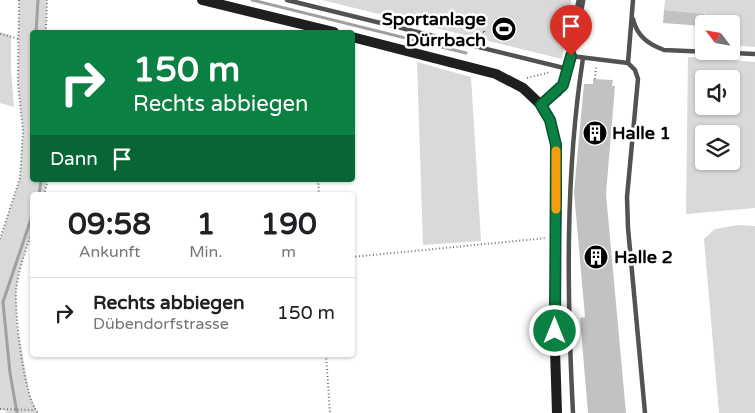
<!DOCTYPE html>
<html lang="de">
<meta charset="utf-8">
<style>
body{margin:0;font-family:"Varela Round",sans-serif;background:#f6f6f6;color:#202124;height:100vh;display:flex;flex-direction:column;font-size:19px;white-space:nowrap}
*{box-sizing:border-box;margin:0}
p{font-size:16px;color:#757577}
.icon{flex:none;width:28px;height:28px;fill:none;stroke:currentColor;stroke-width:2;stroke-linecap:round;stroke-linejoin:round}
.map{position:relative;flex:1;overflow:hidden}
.side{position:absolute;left:30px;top:192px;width:325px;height:165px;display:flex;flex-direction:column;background:#fff;border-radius:5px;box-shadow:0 1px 4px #0004}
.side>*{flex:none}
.guide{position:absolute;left:30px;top:30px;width:325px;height:152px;border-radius:5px;box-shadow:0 1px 4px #0004;background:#0b8043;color:#fff;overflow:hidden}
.needle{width:32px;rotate:301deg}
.tools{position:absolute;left:695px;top:15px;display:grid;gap:10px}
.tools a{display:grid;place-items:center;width:45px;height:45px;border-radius:5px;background:#fff;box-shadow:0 1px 4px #0004;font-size:25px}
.pin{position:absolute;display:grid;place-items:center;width:42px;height:42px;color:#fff;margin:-51px -21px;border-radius:50% 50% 50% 0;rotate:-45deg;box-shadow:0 0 5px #0007}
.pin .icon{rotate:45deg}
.me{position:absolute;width:55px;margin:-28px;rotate:0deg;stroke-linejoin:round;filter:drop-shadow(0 0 4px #0008)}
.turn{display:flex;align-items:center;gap:18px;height:105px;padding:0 20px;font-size:22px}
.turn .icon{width:65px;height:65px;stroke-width:2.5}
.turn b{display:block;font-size:35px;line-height:42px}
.then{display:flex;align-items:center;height:48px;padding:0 20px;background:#0003;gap:10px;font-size:19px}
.eta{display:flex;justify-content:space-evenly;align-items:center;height:85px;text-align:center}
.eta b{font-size:30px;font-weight:700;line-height:35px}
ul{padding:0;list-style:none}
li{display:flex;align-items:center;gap:15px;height:70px;padding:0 20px;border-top:1px solid #e0e0e0}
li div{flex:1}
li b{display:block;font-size:19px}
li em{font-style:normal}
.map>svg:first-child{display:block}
.green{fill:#d9d9d9;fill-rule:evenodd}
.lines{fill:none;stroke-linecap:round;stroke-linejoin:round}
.stream{stroke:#a0a0a0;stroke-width:3}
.building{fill:#c2c2c2}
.path{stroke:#747474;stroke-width:2;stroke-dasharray:1 2.5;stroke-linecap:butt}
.lane{stroke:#525252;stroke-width:4.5}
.street{stroke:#525252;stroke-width:9}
.secondary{stroke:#1f1f1f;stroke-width:10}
.route-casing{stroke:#07532c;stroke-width:12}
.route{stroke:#0b8043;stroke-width:9}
.slow{stroke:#f59e0b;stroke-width:9}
.labels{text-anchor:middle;stroke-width:5;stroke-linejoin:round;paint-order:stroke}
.poi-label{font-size:18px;font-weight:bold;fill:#000;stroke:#fff;text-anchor:start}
</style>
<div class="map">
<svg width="755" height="413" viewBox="0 0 755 413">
<rect width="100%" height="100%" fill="#fff"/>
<g class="green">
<path d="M19 0H47L46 32H32V180H48L44 195H32V231L19 273 16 291 17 324 30 396 38 413H6V411L0 409V239L20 178 23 131 18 84Z"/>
<path d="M322 0H571L562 59Z"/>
<path d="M665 0H755V47L731 45V24H704L705 14 664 10Z"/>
<path d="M0 32 11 35V68L14 107 0 103Z"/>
<path d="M688 57 755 62V208L686 214ZM704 79H731V106H704ZM704 134H731V161H704Z"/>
<path d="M417 62 471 77 481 241 423 245Z"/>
<path d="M738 225 755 226V413H719L704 239 715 229Z"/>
</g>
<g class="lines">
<g class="stream">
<path d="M252 0 466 53"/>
<path d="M36 32 38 0"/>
<path d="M39 195 41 180"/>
<path d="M17 413 10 373 3 302 32 216"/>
</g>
</g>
<g class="building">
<path d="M664 10 704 14 703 26 663 23Z"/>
<path d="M593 79 613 80 612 86H615L606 194 626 413H588L580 318 585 317 574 192 584 84H593Z"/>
</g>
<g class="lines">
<g class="path">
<path d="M46 32 47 0"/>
<path d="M483 32H484L485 33 484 30"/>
<path d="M0 34 19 39"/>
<path d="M527 78 551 72"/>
<path d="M595 79 596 66"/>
<path d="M318 180 319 195"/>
<path d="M44 195 48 180"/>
<path d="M32 231C26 250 18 271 16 291 15 314 23 396 38 413"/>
<path d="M0 239 20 178 23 131 18 84 19 0"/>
<path d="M352 257 547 238"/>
<path d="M326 355 330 413"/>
<path d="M0 409 35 410"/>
</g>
<g class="lane">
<path d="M287 0 568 69"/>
<path d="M633 0 628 63 635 70 638 79 627 197 628 228 645 413"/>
<path d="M633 19C637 36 648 44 664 50L755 54"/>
<path d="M571 56 628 63"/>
<path d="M573 413C567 295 565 175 583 58"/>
</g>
<path class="street" d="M541 105 558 92 566 79 581 0"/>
<g class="secondary">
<path d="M202 0 334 32"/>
<path d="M352 37 496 74 523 88 541 105 550 120 556 145 557 191 554 317 557 413"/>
</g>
</g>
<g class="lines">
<defs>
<path id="route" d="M555 331 556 145 550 120 541 105 563 85 571 56"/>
</defs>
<use href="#route" class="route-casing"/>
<use href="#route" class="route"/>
<path class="slow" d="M556 151V209"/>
</g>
<defs>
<symbol id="stadium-disc" viewBox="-11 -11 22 22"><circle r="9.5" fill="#000" stroke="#fff"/><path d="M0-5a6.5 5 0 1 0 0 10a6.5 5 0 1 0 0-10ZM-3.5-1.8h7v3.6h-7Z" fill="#fff"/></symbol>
<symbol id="building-disc" viewBox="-11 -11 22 22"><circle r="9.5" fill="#000" stroke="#fff"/><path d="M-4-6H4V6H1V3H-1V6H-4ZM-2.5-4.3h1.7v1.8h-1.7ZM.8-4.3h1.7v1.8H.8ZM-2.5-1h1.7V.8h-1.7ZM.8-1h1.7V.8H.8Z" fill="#fff"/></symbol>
</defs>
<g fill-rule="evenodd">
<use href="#stadium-disc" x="490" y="15" width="28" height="28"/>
<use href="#building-disc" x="581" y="119" width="28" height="28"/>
<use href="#building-disc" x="582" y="243" width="28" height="28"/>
</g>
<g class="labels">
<g class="poi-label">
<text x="486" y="25" text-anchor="end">Sportanlage<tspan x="486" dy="21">Dürrbach</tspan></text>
<text x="612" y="139">Halle 1</text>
<text x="614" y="263">Halle 2</text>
</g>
</g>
</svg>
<div class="tools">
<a><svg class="needle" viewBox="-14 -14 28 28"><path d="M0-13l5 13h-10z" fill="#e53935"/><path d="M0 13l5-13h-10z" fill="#757577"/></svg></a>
<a><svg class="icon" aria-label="sound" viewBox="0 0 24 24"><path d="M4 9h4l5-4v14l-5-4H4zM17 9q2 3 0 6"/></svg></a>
<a><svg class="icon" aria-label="layers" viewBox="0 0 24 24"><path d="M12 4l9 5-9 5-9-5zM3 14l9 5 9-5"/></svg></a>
</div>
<div class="pin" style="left:571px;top:56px;background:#d93025"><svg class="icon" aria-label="arrive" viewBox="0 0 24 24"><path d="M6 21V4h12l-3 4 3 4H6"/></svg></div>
<svg class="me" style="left:555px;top:331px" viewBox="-20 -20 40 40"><circle r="17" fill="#0b8043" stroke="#fff" stroke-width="3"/><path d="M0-11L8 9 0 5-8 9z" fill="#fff"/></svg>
<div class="guide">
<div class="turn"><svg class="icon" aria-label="right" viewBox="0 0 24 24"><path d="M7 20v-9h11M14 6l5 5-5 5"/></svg><div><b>150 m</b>Rechts abbiegen</div></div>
<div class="then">Dann<svg class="icon" aria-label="arrive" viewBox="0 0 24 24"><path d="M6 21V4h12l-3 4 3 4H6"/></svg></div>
</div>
<section class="side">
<div class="eta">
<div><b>09:58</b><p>Ankunft</p></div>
<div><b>1</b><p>Min.</p></div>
<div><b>190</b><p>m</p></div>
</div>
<ul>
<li><svg class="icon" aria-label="right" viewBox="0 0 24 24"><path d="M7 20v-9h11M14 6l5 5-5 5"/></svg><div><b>Rechts abbiegen</b><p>Dübendorfstrasse</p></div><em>150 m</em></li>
</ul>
</section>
</div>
